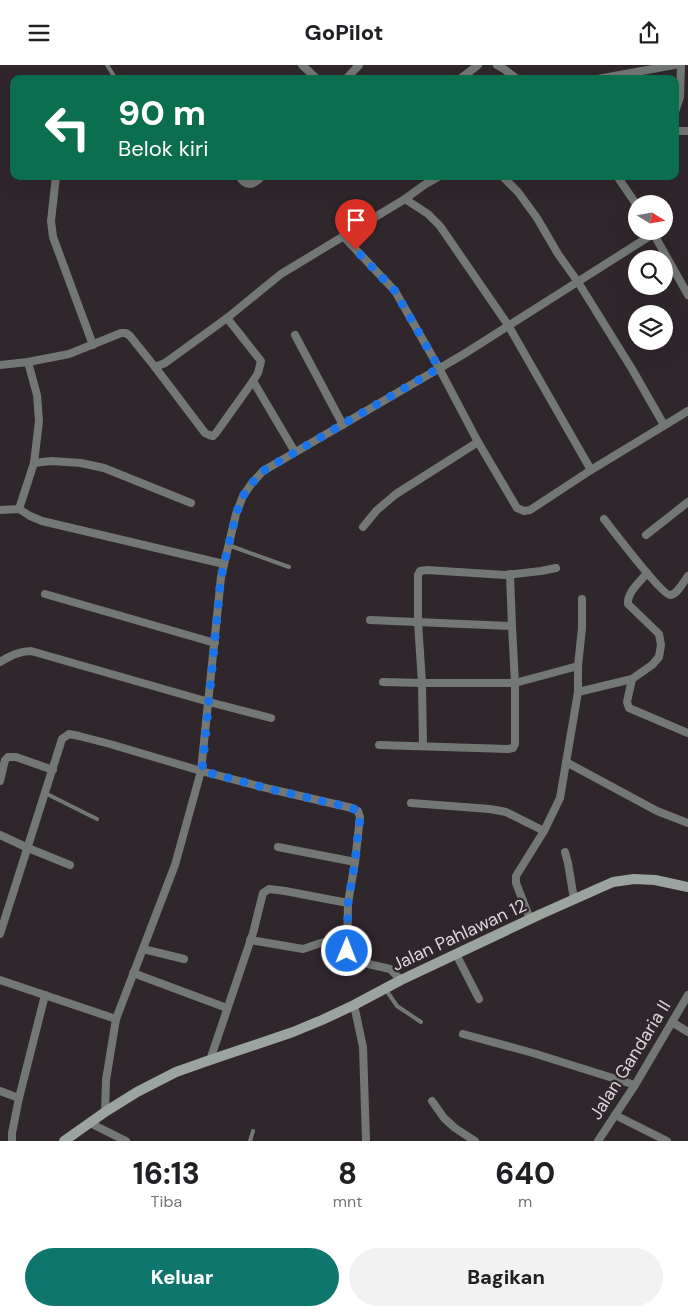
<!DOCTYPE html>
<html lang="id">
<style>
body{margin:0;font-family:"DM Sans",sans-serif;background:#f2f2f2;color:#202124;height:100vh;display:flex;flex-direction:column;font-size:19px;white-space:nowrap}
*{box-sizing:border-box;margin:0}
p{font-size:16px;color:#757577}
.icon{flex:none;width:28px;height:28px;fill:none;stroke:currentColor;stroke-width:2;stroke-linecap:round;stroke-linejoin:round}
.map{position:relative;height:1076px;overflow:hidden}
.panel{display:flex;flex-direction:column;background:#fff;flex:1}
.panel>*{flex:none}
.hud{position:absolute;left:10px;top:10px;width:669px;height:105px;border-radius:10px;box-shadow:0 5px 20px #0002;background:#0b6e4f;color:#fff;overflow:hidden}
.needle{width:32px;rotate:101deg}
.fabs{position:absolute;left:628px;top:130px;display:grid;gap:10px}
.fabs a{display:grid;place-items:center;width:45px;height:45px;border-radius:50%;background:#fff;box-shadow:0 5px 20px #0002;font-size:25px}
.pin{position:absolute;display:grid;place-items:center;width:42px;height:42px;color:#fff;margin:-51px -21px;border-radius:50% 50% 50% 0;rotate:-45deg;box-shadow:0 0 5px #0007}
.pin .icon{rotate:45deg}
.me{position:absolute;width:55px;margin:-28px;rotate:1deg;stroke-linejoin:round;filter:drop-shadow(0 0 4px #0008)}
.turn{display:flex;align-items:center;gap:18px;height:105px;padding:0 25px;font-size:22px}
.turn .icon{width:65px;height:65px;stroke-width:2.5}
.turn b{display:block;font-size:35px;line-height:42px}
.eta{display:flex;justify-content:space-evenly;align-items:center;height:85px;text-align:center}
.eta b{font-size:30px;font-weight:800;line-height:35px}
.cta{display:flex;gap:10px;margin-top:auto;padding:10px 25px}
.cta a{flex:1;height:58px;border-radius:30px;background:#0f766e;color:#fff;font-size:20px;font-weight:800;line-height:58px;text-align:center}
.cta a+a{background:#f2f2f2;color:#202124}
header{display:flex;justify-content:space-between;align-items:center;height:65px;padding:0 25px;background:#fff;font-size:22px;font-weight:800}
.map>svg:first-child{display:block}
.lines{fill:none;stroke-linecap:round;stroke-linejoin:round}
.lane{stroke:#737875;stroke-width:4}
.street{stroke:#737875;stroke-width:8}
.secondary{stroke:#9ca49f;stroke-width:10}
.route{stroke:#1a73e8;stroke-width:9;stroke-dasharray:0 16.2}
.labels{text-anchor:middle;stroke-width:4.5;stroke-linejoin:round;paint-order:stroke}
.street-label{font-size:18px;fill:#dcd5d9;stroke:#30272d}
</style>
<header><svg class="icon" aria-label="menu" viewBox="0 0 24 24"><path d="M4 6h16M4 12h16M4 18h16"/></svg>GoPilot<svg class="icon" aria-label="share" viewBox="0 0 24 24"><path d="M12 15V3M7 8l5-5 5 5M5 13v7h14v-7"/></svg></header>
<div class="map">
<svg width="688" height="1076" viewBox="0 0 688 1076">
<rect width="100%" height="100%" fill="#30272d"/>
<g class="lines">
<g class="lane">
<path d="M107 0 116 14"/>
<path d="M228 480 289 502"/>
<path d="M45 728 97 754"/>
<path d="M386 925 397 941 421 957"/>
<path d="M250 1076 253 1066"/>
</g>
<g class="street">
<path d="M302 0 317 14"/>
<path d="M497 0 504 4 517 14"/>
<path d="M346 14 359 0"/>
<path d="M460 14 478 0"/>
<path d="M598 14 674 0"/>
<path d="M675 47 680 32 681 0"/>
<path d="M675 66H688"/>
<path d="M56 111 51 156 53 172 93 280"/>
<path d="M239 111C246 123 254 120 262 111"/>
<path d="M502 111 518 127 537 153 558 189 578 217 632 304 664 360"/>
<path d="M617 111 636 139"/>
<path d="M405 134 428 149 440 161 508 260 591 405"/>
<path d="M652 166 688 230"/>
<path d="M343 171 395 226 439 303 478 377 517 443 524 446 530 445 591 405 688 346"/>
<path d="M227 253 261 296 258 308 253 316 295 387"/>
<path d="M295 270 343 360"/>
<path d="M0 300 28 297 69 289 121 268H126L130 271 155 302 165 298 227 253 281 209 405 134 424 120 440 111"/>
<path d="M155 302 205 368 209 370 213 371 216 368 253 316"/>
<path d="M34 398 51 396 81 398 104 403 191 438"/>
<path d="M19 444 34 398 39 356 37 330 28 297"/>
<path d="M0 445 19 444 30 451 42 456 224 499"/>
<path d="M604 454C612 464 661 529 670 530 677 530 684 516 688 511"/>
<path d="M363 462 377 445 396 429 478 377"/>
<path d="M646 470 688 437"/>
<path d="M510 509 512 561"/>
<path d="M45 529 215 578"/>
<path d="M370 555 512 561 515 618V679L513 683 508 684 379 680"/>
<path d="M0 597C10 591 19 586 31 586L209 637 271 653"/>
<path d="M632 614 627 637 629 643 688 668"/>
<path d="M383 617 422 618H515L578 601"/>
<path d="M578 627 632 614 652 600 659 592 661 580 659 569 628 539C627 527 640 517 647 508"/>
<path d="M423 681 422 618 418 557V510L420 506 427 505 505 510 541 506 556 503"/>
<path d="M566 697 657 746 688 758"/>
<path d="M0 716 5 695 8 692H16L53 705"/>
<path d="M411 738 490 744 506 747 544 766"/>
<path d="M0 770 28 783 70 800"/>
<path d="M278 782 355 797"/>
<path d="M565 787 568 798 574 834"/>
<path d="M530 854 516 818V811L544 766 560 733 578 627V601L582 563V534"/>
<path d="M0 869 62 674 69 669 79 671 110 679 201 706 270 724 352 743 358 746 360 752 355 797 348 838 347 886 348 892 351 895 390 904 401 915"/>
<path d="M250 875 303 884 333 874 347 873"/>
<path d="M143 884 184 894"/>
<path d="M456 889 479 934"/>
<path d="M133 908 227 943"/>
<path d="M0 915 116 954"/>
<path d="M354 940 363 982 366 1076"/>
<path d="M672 957 688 967"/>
<path d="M463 969 533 988 635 1020"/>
<path d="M210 995 253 868 263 828 269 824 285 826 348 838"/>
<path d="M0 1026 19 1033 12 1068V1076"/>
<path d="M19 1033 45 930"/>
<path d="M432 1036 444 1053 455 1063 475 1076"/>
<path d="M105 1047 106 1015 116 954 175 800 201 706 221 512 236 449 243 431 252 418 263 406 464 289 653 169"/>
<path d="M615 1050 667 1076"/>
<path d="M90 1058 126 1076"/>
<path d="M598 1076 635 1020 688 930"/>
</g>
<path class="secondary" d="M64 1076 105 1047 137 1027 176 1007 210 995 293 967 322 955 354 940 401 915 541 849 613 817 634 814 655 815 688 822"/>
</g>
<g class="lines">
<path class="route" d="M347 886 348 838 355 797 360 752 358 746 352 743 270 724 202 706 221 512 236 449 243 431 252 418 263 406 439 303 395 226 356 185"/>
</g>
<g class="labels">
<g class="street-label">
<text transform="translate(459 870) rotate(-25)" y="6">Jalan Pahlawan 12</text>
<text transform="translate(630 995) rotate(-58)" y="6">Jalan Gandaria II</text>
</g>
</g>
</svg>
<div class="fabs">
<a><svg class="needle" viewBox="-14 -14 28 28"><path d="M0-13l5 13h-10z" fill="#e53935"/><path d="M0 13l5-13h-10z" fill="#757577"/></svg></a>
<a><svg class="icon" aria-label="search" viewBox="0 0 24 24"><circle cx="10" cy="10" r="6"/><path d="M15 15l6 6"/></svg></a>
<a><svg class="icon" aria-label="layers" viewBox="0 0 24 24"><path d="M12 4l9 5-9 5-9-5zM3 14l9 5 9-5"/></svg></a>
</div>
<div class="pin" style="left:356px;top:185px;background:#d93025"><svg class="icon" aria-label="arrive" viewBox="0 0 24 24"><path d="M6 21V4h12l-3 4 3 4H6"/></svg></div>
<svg class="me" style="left:347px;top:886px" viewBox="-20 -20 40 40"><circle r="17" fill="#1a73e8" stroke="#fff" stroke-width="3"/><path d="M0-11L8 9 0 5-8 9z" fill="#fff"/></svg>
<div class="hud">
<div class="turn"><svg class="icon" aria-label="left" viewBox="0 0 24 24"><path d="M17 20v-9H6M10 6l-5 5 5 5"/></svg><div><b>90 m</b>Belok kiri</div></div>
</div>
</div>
<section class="panel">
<div class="eta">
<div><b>16:13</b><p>Tiba</p></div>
<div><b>8</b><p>mnt</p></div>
<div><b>640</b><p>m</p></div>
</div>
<div class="cta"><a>Keluar</a><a>Bagikan</a></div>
</section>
